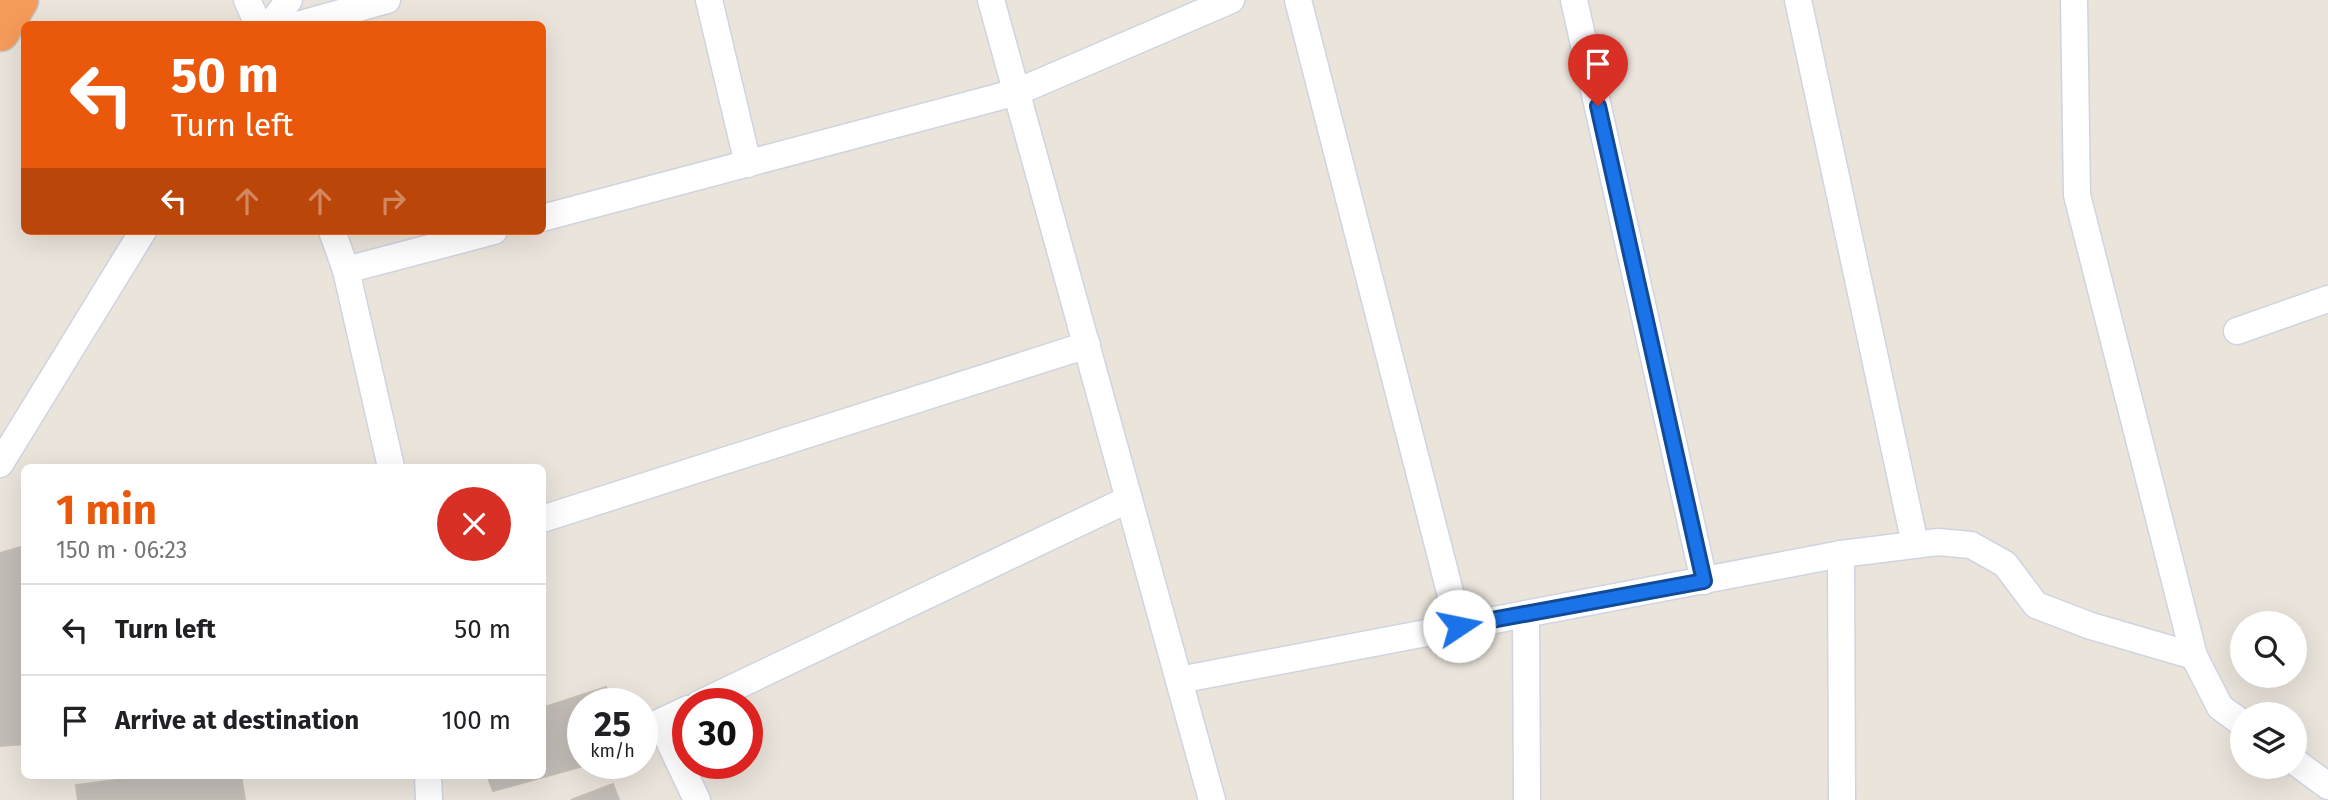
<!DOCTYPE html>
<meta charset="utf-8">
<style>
body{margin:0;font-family:"Fira Sans",sans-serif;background:#f6f6f6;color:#202124;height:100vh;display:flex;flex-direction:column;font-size:26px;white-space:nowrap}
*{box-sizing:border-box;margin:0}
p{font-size:23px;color:#757577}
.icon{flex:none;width:38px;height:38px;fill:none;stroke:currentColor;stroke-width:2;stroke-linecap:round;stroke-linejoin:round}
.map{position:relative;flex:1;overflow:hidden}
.sheet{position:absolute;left:21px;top:464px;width:525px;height:315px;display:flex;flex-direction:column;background:#fff;border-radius:10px;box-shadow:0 7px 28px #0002}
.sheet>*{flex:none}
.hud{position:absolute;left:21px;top:21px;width:525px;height:214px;border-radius:10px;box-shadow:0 7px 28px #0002;background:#ea580c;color:#fff;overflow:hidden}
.fabs{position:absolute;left:2230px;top:611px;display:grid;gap:14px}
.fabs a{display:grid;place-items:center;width:77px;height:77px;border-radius:50%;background:#fff;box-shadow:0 7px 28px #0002;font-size:35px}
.speed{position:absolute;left:567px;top:688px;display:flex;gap:14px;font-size:35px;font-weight:700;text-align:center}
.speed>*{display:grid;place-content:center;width:91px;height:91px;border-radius:50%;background:#fff;box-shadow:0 7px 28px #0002;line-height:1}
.speed small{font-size:18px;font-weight:400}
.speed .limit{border:10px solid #d22;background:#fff;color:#111}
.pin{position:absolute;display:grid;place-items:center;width:60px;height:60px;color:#fff;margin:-72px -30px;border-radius:50% 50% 50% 0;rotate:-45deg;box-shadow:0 0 7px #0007}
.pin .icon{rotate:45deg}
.me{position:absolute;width:77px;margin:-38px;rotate:79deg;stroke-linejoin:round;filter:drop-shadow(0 0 5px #0008)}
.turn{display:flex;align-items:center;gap:24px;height:147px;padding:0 35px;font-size:32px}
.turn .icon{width:91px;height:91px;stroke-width:2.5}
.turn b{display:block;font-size:49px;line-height:60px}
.lanes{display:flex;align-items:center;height:66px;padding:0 35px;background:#0003;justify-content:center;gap:35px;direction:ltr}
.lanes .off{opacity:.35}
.round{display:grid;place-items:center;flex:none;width:74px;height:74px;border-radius:37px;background:#f6f6f6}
.overview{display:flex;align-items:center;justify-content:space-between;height:119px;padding:0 35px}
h1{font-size:42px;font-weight:700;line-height:52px;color:#ea580c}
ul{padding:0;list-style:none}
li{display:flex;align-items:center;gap:21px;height:91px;padding:0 35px;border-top:2px solid #e0e0e0}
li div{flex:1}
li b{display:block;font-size:26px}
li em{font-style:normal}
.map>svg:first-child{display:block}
.building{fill:#c3bdb8;stroke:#c5bfb5;stroke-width:2}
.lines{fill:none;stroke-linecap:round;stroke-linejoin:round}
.street-casing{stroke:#d0d4e1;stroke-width:29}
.highway-casing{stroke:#c3c3c3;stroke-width:41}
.street{stroke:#fff;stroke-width:26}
.highway{stroke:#f69c5b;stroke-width:38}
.route-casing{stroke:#114b97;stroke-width:18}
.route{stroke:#1a73e8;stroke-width:12}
</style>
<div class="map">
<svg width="2328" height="800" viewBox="0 0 2328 800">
<rect width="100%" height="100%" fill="#eae4db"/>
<g class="building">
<path d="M24 546V744L0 746V553Z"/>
<path d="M606 687 611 704H583V763H594L493 791 487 775H542V708Z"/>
<path d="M154 775H241L245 800H78L76 785Z"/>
<path d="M613 784 619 800H571Z"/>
</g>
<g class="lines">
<defs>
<g id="street">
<path d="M247 0 258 24"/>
<path d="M709 0 748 164"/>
<path d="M991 0 1212 800"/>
<path d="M1298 0 1459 627"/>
<path d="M1574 0 1704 581"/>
<path d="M1798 0 1915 544"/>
<path d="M2074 0 2077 195 2194 656 2220 707 2242 723"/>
<path d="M271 24 289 0"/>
<path d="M301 24 387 0"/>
<path d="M542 218 1017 92 1231 0"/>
<path d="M332 231 346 270 391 467"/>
<path d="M346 270 494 231"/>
<path d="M2237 331 2328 299"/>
<path d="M0 464 143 231"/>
<path d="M542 519 1087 345"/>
<path d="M1841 554 1842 800"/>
<path d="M1526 614 1527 800"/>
<path d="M1179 680 1841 554 1938 542 1971 545 2005 564 2036 605 2091 626 2194 656"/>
<path d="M699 704 1129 499"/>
<path d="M688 709 660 722 697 800"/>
<path d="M2294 761 2328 786"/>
<path d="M428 775 429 800"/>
</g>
<path id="highway" d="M0 32 19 0"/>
</defs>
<use href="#street" class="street-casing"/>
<use href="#highway" class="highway-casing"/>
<use href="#street" class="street"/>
<use href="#highway" class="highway"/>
</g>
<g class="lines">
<defs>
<path id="route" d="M1459 626 1704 581 1598 106"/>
</defs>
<use href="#route" class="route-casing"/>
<use href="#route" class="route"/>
</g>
</svg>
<div class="fabs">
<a><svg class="icon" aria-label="search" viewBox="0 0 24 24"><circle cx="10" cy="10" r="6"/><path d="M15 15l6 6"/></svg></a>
<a><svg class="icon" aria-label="layers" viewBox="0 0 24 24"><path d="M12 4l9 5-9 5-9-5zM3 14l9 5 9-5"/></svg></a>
</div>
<div class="speed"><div>25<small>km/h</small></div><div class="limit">30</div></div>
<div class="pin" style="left:1598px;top:106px;background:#d93025"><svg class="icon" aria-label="arrive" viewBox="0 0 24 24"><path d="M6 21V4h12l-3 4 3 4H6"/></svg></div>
<svg class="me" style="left:1459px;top:626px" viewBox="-20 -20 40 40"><circle r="19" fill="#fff"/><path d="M0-13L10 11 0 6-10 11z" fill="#1a73e8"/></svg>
<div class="hud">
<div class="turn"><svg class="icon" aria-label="left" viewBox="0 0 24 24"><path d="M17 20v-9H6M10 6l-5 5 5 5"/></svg><div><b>50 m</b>Turn left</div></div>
<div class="lanes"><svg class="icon" aria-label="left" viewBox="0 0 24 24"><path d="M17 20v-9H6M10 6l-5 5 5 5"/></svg><svg class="icon off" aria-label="ahead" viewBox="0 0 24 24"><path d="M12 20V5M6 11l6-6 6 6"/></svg><svg class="icon off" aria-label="ahead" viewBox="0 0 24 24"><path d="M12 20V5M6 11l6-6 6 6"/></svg><svg class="icon off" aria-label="right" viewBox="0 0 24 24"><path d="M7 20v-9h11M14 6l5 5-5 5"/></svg></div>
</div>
<section class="sheet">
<div class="overview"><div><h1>1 min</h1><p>150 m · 06:23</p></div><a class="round" style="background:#d93025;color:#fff"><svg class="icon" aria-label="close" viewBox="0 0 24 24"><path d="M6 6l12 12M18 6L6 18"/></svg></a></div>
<ul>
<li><svg class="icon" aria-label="left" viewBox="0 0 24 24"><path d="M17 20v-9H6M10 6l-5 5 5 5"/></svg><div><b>Turn left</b></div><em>50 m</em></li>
<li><svg class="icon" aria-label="arrive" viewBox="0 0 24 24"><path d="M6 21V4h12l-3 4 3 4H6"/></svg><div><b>Arrive at destination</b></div><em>100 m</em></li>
</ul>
</section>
</div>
